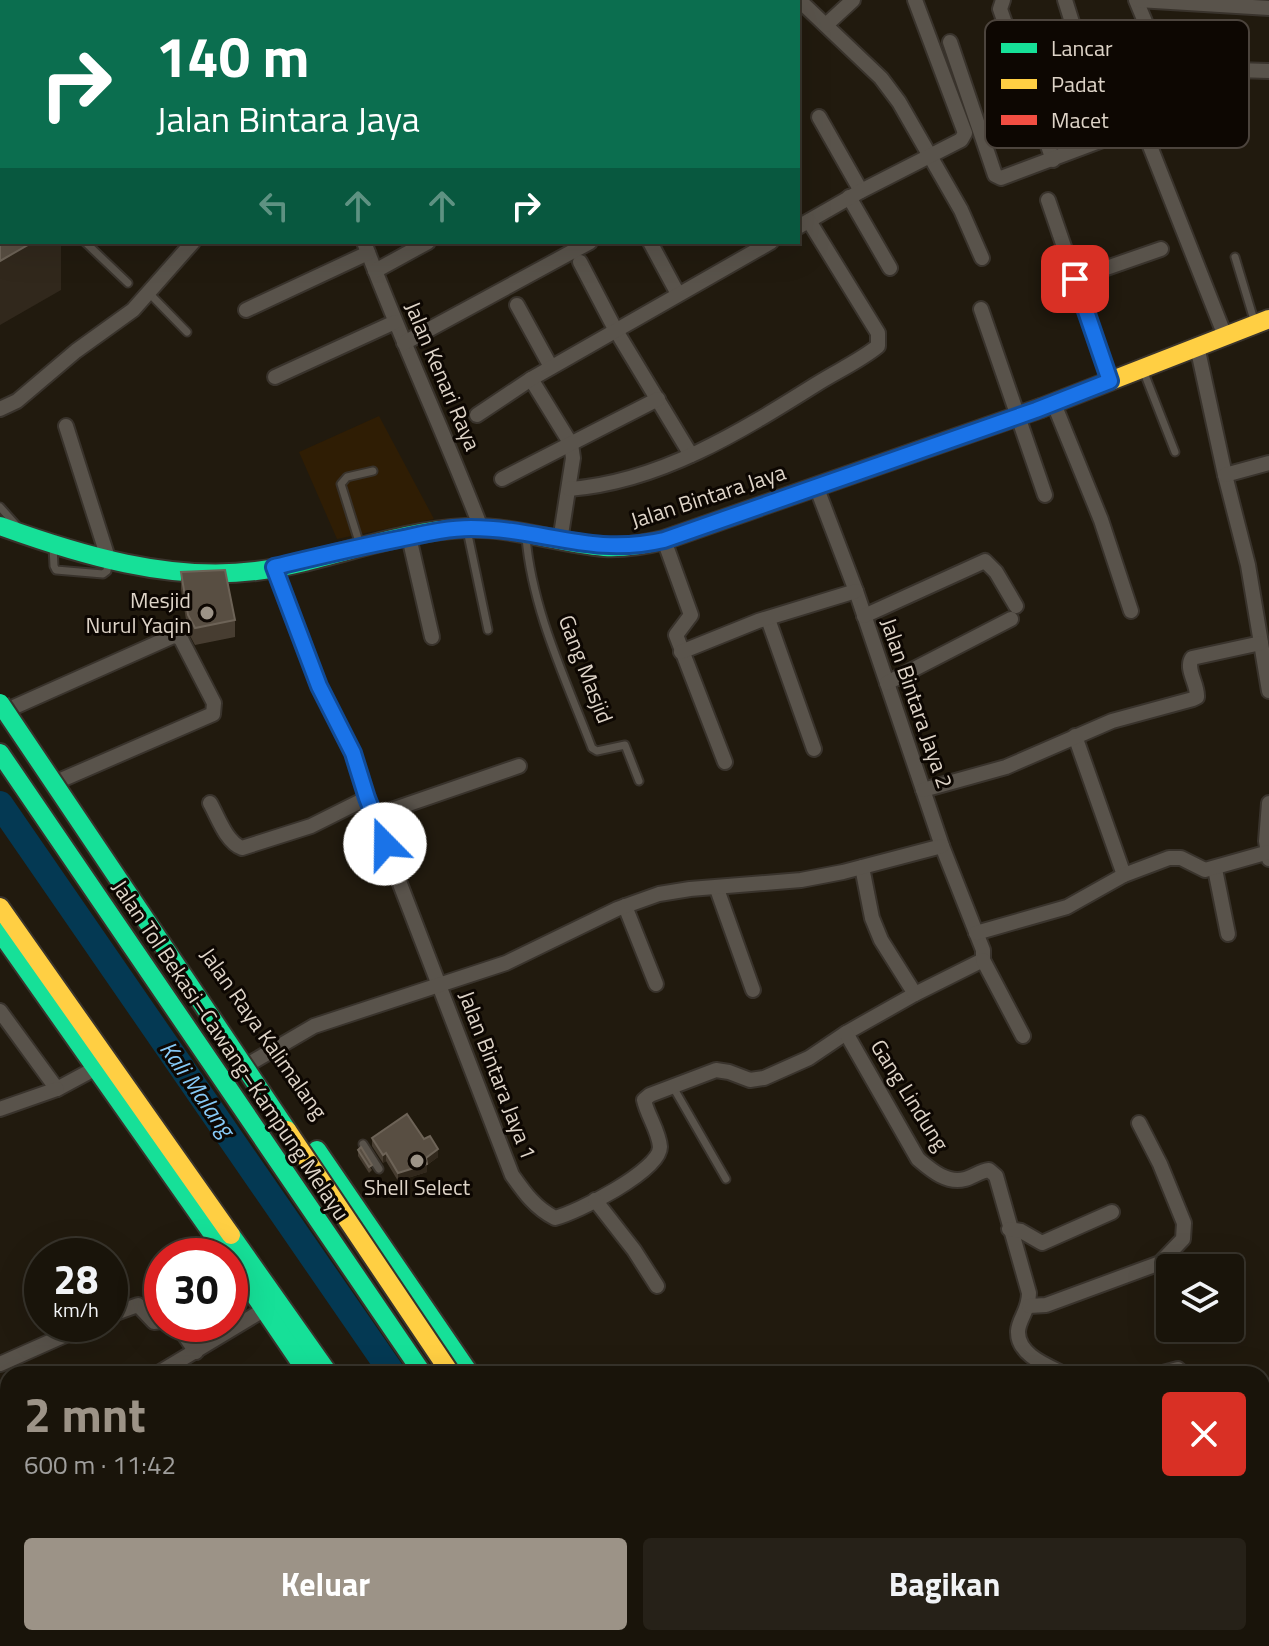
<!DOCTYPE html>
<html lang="id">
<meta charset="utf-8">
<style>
body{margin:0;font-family:"Titillium Web",sans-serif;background:#262118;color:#f1f3f6;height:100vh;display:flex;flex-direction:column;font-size:30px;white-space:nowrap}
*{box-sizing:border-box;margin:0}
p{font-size:26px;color:#9f9e9c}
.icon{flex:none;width:44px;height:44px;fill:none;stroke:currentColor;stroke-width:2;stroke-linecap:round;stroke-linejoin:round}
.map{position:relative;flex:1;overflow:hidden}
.sheet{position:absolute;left:0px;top:1366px;width:1270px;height:280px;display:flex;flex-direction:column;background:#19140a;border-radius:24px 24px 0 0;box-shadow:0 8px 32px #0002,0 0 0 2px #37332b}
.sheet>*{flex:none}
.banner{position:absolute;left:0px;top:0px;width:800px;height:244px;box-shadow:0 8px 32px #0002,0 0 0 2px #37332b;background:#0b6e4f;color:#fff;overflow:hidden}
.controls{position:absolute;left:1156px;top:1254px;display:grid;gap:16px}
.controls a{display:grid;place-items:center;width:88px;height:88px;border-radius:8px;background:#19140a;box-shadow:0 8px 32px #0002,0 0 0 2px #37332b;font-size:40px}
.speed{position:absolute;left:24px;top:1238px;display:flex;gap:16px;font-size:40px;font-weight:700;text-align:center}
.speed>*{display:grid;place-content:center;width:104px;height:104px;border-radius:50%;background:#19140a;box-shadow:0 8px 32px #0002,0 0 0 2px #37332b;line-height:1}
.speed small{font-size:20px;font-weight:400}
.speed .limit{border:12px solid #d22;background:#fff;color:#111}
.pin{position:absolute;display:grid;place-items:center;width:68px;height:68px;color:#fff;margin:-34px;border-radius:16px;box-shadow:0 4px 12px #0006}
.me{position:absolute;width:88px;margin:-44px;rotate:338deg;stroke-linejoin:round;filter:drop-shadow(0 0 6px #0008)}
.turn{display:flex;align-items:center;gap:28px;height:168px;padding:0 24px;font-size:36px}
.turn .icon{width:104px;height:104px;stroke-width:2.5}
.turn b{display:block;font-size:56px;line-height:68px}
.lanes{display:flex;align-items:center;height:76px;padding:0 24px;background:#0003;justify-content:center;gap:40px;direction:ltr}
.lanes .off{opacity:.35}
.round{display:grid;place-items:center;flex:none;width:84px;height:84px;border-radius:8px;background:#262118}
.headline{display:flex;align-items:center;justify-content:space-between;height:136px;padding:0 24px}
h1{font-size:48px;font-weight:700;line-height:60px;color:#9c9387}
.action{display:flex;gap:16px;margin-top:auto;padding:16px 24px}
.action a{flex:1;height:92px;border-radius:8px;background:#9c9387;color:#fff;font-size:32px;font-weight:700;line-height:92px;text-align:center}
.action a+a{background:#262118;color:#f1f3f6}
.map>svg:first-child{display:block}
.built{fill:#2f1d04}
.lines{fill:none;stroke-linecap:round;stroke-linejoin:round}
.stream{stroke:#043953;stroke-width:4}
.river{stroke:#043953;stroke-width:26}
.lane-casing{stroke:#39332c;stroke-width:11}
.street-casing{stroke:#39332c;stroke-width:18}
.fast-casing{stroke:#39332c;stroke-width:22}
.slow-casing{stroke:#39332c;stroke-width:22}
.jam-casing{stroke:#39332c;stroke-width:22}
.lane{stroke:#59534b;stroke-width:7}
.street{stroke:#59534b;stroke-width:14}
.fast{stroke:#16e098;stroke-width:18}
.slow{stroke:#ffcf43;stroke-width:18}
.jam{stroke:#f24e42;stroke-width:18}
.fast-bridge-casing{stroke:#39332c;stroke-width:22;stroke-linecap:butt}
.slow-bridge-casing{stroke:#39332c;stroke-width:22;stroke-linecap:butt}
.fast-bridge{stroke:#16e098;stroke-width:18}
.slow-bridge{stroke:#ffcf43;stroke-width:18}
.wall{fill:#473d31}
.shaded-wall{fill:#31281c}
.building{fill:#584e42;stroke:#6d6357;stroke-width:2}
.route-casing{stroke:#114b97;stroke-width:20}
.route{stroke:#1a73e8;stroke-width:14}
.poi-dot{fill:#9c9387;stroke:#0d0702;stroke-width:3}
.labels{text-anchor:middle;stroke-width:6;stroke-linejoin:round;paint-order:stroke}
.street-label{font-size:22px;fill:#ded4c8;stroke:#0d0702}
.poi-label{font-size:22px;fill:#ded4c8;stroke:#0d0702;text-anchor:end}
.water-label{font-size:24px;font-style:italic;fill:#86c9f6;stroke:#0d0702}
.key{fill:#0d0702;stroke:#4c443d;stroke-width:2}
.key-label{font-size:22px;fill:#ded4c8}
</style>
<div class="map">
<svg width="1269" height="1646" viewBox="0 0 1269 1646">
<rect width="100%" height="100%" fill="#211a0e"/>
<path class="built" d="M379 416 434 519 337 539 299 452Z"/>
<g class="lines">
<path class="stream" d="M434 1646 445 1638"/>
<g class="river">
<path d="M0 804 393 1374"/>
<path d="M576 1638 581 1646"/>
</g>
<defs>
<g id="lane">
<path d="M85 242 128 283"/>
<path d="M1235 257 1254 320"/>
<path d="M149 293 187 332"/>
<path d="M1143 370 1175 452"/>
<path d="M0 507 16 525"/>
<path d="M467 530 488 630"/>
<path d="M526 537C532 610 566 680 592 748L597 751 625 745 639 781"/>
<path d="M360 545 341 484 347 477 373 471"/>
<path d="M53 547 54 566 56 570 103 574 107 571 108 563"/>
<path d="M673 1087 726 1179"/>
<path d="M363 1144 379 1169"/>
</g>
<g id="street">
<path d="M128 0 129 2"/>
<path d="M437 0 438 2"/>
<path d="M799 0 881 78 899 102 961 210 982 258"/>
<path d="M1003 0 1000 9 1053 160"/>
<path d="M1136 0 1163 65 1169 68 1269 71"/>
<path d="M1138 0 1269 8"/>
<path d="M276 2 279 0"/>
<path d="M408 2 412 0"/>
<path d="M546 2 550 0"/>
<path d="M826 25 853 0"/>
<path d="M950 42 995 175 1001 178 1105 139 1107 134 1065 0"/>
<path d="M819 117 861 191"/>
<path d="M1146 136 1225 336"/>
<path d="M849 197 890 268"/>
<path d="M1048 200 1110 381"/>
<path d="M798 227 861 191 961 140 965 133 915 0"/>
<path d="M364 242C400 338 444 432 481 528"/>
<path d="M650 242 678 294"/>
<path d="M580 262 615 329 691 455"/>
<path d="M375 271 428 242"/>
<path d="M1075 279 1161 249"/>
<path d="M517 305 551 367"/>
<path d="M981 309 1045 495"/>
<path d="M246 310 368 253"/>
<path d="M404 343 590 242"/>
<path d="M1197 346 1225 475 1248 565 1269 691"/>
<path d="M275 377 395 322"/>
<path d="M531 379 571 444 573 458 560 541"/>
<path d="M1054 404 1101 520 1131 611"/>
<path d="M0 409 17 401 76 351 133 310 193 242"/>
<path d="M477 415 531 379 771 242"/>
<path d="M66 426 108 558"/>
<path d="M1225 475 1269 463"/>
<path d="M502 479 658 399"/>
<path d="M569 489C660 482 740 432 815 385 835 372 860 361 878 346V333L809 221"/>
<path d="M409 537 432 637"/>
<path d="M664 540 691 615 676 635 725 762"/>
<path d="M274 567 319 686 353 753 367 798 512 1175C524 1192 535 1208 555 1218 576 1213 660 1171 660 1147 659 1131 647 1115 644 1100L650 1095 716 1070 729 1072 750 1080 764 1078 809 1058 846 1033 915 994 983 960V950L942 846 856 591 816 486"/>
<path d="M864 616 985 561 996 572 1016 606"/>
<path d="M768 619 814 749"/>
<path d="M681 652 758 621 856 591"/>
<path d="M887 683 1011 619"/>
<path d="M14 707 171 637 176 636 181 639 214 703 213 714 61 780"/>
<path d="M1075 736 1124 875"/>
<path d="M923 790 1006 767 1112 721 1193 699 1197 697C1198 684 1185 669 1192 658L1261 643"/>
<path d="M210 803C218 817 226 842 242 848L311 826 367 798"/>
<path d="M374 816 519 766"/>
<path d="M1269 859 1266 841 1269 803"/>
<path d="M862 867 872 918 881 940 915 994"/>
<path d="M1215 869 1228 934"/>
<path d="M717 889 753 990"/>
<path d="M625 906 656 984"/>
<path d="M976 933 1067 907 1124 875 1169 858H1181L1205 870 1269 852"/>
<path d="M983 960 1023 1036"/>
<path d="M0 1011 57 1089 96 1068"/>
<path d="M846 1033 918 1159C930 1169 946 1184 965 1179 973 1177 980 1171 989 1170L996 1176 1029 1293C1029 1311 1019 1318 1018 1331 1017 1355 1048 1366 1064 1374"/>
<path d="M254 1061 314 1026 506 963 617 909 659 894 690 889 801 880 843 872 942 846"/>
<path d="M0 1109 57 1089"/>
<path d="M595 1200 634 1250 657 1286"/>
<path d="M1009 1229 1021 1231 1042 1243 1112 1212"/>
<path d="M1029 1306 1046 1305 1160 1263 1183 1239 1184 1223 1160 1164 1139 1123"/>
<path d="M110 1315 138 1305 154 1322 162 1321"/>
<path d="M177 1324 196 1352"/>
<path d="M0 1364 90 1324"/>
<path d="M157 1374 265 1309"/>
<path d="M1159 1374 1178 1369"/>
<path d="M1262 1420 1269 1418"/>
<path d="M0 1459 8 1454"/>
<path d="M1262 1484 1269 1482"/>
<path d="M1262 1543 1269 1541"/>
<path d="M37 1638 39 1646"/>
<path d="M166 1638 167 1646"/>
<path d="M901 1638 904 1646"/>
<path d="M365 1646 368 1638"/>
<path d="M388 1646 407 1643"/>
<path d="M1035 1646 1039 1638"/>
</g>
<g id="fast">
<path d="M0 526C80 555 170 582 256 571 327 562 393 531 465 528 512 526 557 543 604 547 624 548 644 545 664 540L1041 408"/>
<path d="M0 753 423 1374"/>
<path d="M0 932 228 1256"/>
<path d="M317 1150 470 1374"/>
<path d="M231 1235 329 1374"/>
<path d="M230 1259 308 1374"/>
<path d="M607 1638 613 1646"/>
</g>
<g id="slow">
<path d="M1041 408 1269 319"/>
<path d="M0 907 231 1235"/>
<path d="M631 1638 637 1646"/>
</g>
<g id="jam">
<path d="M493 1638 499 1646"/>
<path d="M517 1638 523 1646"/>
<path d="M649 1638 654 1646"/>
</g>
</defs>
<use href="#lane" class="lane-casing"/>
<use href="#street" class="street-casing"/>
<use href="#fast" class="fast-casing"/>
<use href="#slow" class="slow-casing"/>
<use href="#jam" class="jam-casing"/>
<use href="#lane" class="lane"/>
<use href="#street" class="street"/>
<use href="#fast" class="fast"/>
<use href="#slow" class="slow"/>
<use href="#jam" class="jam"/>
<defs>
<path id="fast-bridge" d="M0 703 287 1130"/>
<path id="slow-bridge" d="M287 1130 451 1374"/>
</defs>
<use href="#fast-bridge" class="fast-bridge-casing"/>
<use href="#slow-bridge" class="slow-bridge-casing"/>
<use href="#fast-bridge" class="fast-bridge"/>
<use href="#slow-bridge" class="slow-bridge"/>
</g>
<g class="wall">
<path d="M181 572 235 620V637L195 645 188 632 181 589Z"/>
<path d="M372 1138 424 1139 438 1157 427 1165V1172L398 1181 386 1161 383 1163 372 1146Z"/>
<path d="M358 1150 372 1170 369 1173 358 1156Z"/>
</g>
<g class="shaded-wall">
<path d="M33 242H61V290L0 325V261Z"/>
<path d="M438 1149V1157L427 1165V1172L398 1181V1173L426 1158Z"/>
<path d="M386 1153V1161L383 1163V1155Z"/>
</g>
<g class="building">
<path d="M147 0H167L168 2H147Z"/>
<path d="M2 219V242H33L0 261V220Z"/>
<path d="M225 570 235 620 195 628 188 615 181 572Z"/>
<path d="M407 1114 424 1139 430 1136 438 1149 426 1158 427 1164 398 1173 386 1153 383 1155 372 1138Z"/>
<path d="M361 1147 372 1165 369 1167 358 1150Z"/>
</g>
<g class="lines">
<defs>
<path id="route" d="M385 844 367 798 353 753 319 686 274 567C316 557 357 547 399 539 423 534 447 528 471 528 541 528 591 557 664 540L1036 410 1110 381 1075 279"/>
</defs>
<use href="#route" class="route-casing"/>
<use href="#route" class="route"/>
</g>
<g class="poi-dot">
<circle cx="207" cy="613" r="8"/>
<circle cx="417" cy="1161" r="8"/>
</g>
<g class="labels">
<g class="street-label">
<text transform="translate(443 376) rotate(67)" y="8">Jalan Kenari Raya</text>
<text transform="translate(708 496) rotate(-18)" y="8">Jalan Bintara Jaya</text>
<text transform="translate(586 669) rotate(69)" y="8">Gang Masjid</text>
<text transform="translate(917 703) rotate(71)" y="8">Jalan Bintara Jaya 2</text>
<text transform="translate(264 1033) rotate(55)" y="8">Jalan Raya Kalimalang</text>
<text transform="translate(231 1050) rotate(56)" y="8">Jalan Tol Bekasi–Cawang–Kampung Melayu</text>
<text transform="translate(498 1075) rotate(69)" y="8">Jalan Bintara Jaya 1</text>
<text transform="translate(910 1095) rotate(58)" y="8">Gang Lindung</text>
</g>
<g class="poi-label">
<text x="191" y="608">Mesjid<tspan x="191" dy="25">Nurul Yaqin</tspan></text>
<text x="417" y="1195" text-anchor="middle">Shell Select</text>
</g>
<g class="water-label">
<text transform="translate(197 1089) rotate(55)" y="8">Kali Malang</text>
</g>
</g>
<rect x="985" y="20" width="264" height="128" rx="12" class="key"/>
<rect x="1001" y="43" width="36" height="10" fill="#16e098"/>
<rect x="1001" y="79" width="36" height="10" fill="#ffcf43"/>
<rect x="1001" y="115" width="36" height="10" fill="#f24e42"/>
<g class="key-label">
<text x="1051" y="56">Lancar</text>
<text x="1051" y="92">Padat</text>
<text x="1051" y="128">Macet</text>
</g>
</svg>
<div class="controls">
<a><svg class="icon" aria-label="layers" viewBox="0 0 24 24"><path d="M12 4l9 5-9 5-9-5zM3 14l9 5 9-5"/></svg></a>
</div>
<div class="speed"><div>28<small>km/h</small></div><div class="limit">30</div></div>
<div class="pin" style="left:1075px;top:279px;background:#d93025"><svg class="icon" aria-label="arrive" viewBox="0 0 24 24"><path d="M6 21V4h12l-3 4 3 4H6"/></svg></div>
<svg class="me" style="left:385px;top:844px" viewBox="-20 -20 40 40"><circle r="19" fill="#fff"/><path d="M0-13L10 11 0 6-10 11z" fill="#1a73e8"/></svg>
<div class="banner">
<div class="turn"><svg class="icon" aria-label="right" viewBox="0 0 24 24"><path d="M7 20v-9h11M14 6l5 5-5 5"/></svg><div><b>140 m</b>Jalan Bintara Jaya</div></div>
<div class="lanes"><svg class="icon off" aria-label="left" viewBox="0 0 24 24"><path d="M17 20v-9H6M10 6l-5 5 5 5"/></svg><svg class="icon off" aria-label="ahead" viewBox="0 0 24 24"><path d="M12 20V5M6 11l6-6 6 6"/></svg><svg class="icon off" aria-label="ahead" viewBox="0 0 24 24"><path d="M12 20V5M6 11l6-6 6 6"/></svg><svg class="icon" aria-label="right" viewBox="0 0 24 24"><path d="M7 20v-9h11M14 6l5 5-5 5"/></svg></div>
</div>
<section class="sheet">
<div class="headline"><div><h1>2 mnt</h1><p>600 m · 11:42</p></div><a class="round" style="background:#d93025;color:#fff"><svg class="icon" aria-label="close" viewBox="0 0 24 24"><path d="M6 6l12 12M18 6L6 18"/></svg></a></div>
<div class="action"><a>Keluar</a><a>Bagikan</a></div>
</section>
</div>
